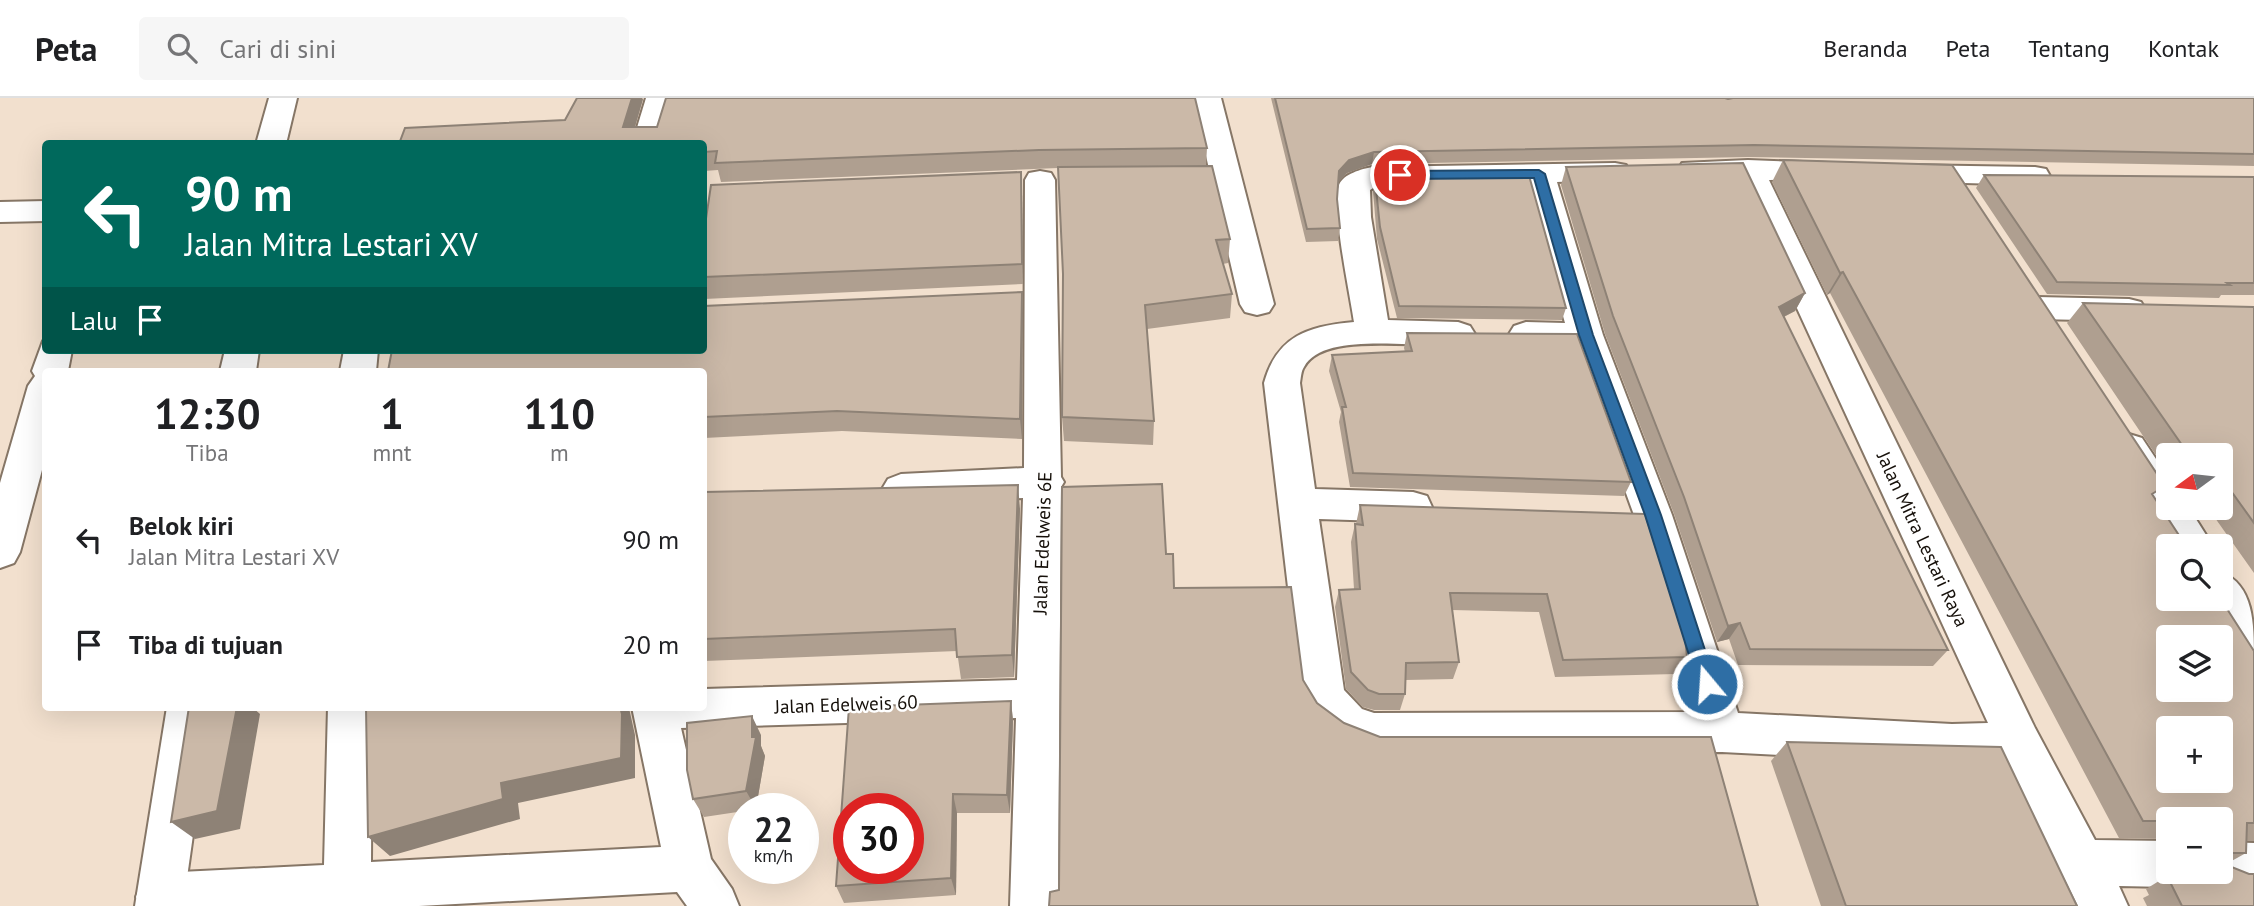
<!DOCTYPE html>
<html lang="id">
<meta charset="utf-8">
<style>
body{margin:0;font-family:"PT Sans",sans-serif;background:#f6f6f6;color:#202124;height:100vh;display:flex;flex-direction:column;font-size:26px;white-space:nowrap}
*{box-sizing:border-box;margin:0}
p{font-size:23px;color:#757577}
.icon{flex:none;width:38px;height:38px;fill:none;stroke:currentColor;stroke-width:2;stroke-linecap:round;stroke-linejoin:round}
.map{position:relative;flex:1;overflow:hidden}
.side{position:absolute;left:42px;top:270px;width:665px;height:343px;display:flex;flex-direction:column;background:#fff;border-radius:7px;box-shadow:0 7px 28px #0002}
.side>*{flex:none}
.hud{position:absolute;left:42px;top:42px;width:665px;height:214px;border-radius:7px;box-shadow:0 7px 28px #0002;background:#00695c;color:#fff;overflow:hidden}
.needle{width:46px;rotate:255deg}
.fabs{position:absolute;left:2156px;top:345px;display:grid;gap:14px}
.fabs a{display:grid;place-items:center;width:77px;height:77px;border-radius:7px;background:#fff;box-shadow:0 7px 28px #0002;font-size:35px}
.speed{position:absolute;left:728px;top:695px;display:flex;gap:14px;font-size:35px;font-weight:700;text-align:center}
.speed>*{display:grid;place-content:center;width:91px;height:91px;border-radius:50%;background:#fff;box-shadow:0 7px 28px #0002;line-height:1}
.speed small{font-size:18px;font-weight:400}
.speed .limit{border:10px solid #d22;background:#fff;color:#111}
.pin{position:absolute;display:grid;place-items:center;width:60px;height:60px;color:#fff;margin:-30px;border:4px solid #fff;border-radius:50%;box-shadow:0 2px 7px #0007}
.me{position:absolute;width:77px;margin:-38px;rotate:342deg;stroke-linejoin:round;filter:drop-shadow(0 0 5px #0008)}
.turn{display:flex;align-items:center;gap:24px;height:147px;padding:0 28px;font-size:32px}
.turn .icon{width:91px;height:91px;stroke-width:2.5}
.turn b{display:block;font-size:49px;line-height:60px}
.then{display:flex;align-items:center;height:66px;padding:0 28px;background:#0003;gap:14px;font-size:26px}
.eta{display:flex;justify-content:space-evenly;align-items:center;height:119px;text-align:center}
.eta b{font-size:42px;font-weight:600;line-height:49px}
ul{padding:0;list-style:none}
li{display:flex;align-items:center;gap:21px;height:105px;padding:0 28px}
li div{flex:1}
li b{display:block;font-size:26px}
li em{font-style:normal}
header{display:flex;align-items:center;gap:42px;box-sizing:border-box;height:98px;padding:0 35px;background:#fff;border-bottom:2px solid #e0e0e0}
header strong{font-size:33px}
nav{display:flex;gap:38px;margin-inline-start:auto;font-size:24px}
.search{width:490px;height:63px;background:#f6f6f6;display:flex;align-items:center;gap:18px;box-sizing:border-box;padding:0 24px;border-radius:7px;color:#757577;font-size:26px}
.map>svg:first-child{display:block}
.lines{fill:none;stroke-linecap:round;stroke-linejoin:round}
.minor-casing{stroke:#867666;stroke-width:4}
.tertiary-casing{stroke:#867666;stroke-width:4}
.minor{fill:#fff;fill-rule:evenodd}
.tertiary{fill:#fff;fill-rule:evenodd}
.wall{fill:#af9f90}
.shaded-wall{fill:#8e8276}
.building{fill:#cbb9a8;stroke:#8e8276;stroke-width:2;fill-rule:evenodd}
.route{fill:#2e6ea5;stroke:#1e486b;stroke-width:2}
.labels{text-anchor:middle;stroke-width:5;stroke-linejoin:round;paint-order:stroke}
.street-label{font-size:19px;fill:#16100a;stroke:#fff}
</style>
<header>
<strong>Peta</strong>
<div class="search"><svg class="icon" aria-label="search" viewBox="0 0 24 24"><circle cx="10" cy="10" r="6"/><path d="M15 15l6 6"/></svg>Cari di sini</div>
<nav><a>Beranda</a><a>Peta</a><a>Tentang</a><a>Kontak</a></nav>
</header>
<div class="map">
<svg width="2254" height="808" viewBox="0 0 2254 808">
<rect width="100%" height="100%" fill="#f2e0ce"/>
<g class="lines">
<defs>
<g id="minor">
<path d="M646 0H674L662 46H632Z"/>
<path d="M1193 0H1221L1274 206 1269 214 1257 217 1245 214 1240 206 1213 90 1152 88 1148 81 1152 74 1209 71Z"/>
<path d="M1748 62 1828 65 1839 67 1843 74 1839 81 1769 82 2035 630 2095 742 2168 743V774H2188L2185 782 2168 789 2119 788 2128 808H2078L2006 664 1952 666 1722 654 1374 655C1338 642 1319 637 1301 600L1264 285C1277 238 1308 228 1354 224 1350 196 1331 109 1339 87 1343 76 1362 71 1372 69L1615 65 1626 67 1630 74 1626 81 1557 84 1603 237 1672 417 1738 615 1952 626 1988 625 1738 82 1682 79 1678 72 1682 65ZM1526 85 1565 225 1526 224 1514 228 1509 236 1514 244 1526 248 1573 249 1634 417 1694 614 1374 615 1362 611 1344 592 1319 421 1413 424 1427 420 1432 409 1427 398 1413 394 1315 391 1300 285C1301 280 1301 273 1304 269 1326 229 1432 255 1470 244L1475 236 1470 228 1458 224 1388 222 1371 119 1370 92 1378 87Z"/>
<path d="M1906 67 2035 69 2046 71 2050 78 2046 85 2035 87 1895 83 1891 76 1895 69Z"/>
<path d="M1040 73 1051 75 1055 82 1061 379 1064 384 1061 389 1058 808H1010L1016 620 681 630 711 761 732 791 739 808H687L677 794 419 808H140L136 799 143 782 160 775 324 767 328 609H372L371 764 661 749 632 609H704V591L1017 582 1023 400 901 406 888 401 882 391 888 381 901 376 1024 370 1025 82 1029 75Z"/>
<path d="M46 103V123L0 124V104Z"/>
<path d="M2037 199 2129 201 2141 204 2146 212 2141 220 2129 223 2037 221 2025 218 2020 210 2025 202Z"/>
<path d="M43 243H46V252H72L68 273H46V357L20 454 14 465 0 470V385L28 288 35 278 32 273Z"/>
<path d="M344 252H378L376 273H340Z"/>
<path d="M612 252H646L645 273H609Z"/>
<path d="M2129 336 2142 340 2168 379V410H2189L2213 448H2172L2110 350 2116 340Z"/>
<path d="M2221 474C2254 487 2254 526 2254 560L2239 555 2205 500H2221Z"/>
<path d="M2221 744 2254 745V791L2221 790 2204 783 2200 774H2221Z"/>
</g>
<g id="tertiary">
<path d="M269 0H297L286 46H256Z"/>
<path d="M225 252H259L256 273H220Z"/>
<path d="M167 609H211L183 808H135Z"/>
</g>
</defs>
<use href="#minor" class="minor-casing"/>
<use href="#tertiary" class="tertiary-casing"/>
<use href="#minor" class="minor"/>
<use href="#tertiary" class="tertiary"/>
</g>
<g class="wall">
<path d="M1271 0H1725L1728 1 2254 0V68L1748 59 1372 66 1347 75 1338 84 1337 101 1340 130 1338 143 1306 144Z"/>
<path d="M643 1 635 29 1207 50 1206 68 1230 141 1228 165 1223 166 1232 196 1230 220 1147 231 1154 323 1153 347 1064 343 1062 319 1063 177 1058 70 721 84 718 72 704 73V46L565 22Z"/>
<path d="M1783 62 2154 399 2254 553V743H2246V755L2228 765 2254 808H2147L2143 800 2149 797 2146 791 2172 775H2189L2190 774H2221V721H2168V741L2119 740 1830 195 1827 197 1772 84Z"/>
<path d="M1566 69 1805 195 1795 213 1784 219 1948 552 1933 568 1738 567 1729 541 1717 544 1674 416 1605 236 1561 87Z"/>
<path d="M1984 77 2254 79V197H2221L2219 200 2047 196 1976 90Z"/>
<path d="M1375 81 1566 210 1562 222 1397 220 1377 141 1373 93Z"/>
<path d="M1022 95 1023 186 704 201V134Z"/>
<path d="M1022 194 1023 215 1022 341 842 333 704 340V273H388L610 252V254H638Z"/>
<path d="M2083 205 2254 209V475L2208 410H2221V357H2168V375L2067 225Z"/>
<path d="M1407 235 1631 384 1624 398 1350 389 1339 324 1341 314 1329 273 1332 257 1405 254 1404 250Z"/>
<path d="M704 394 1020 411 1014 579 961 581 957 553 704 563Z"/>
<path d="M1360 407 1687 559 1676 576 1555 579 1539 514 1452 512 1459 564 1453 581 1406 582 1405 596 1400 612H1374L1363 609 1346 591 1335 509 1339 492 1354 491 1351 444 1355 426H1356Z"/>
<path d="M1011 603 1013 623 1010 715H957L956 797 844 805 836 788Z"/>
<path d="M761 637V648L765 658 756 710H744V713L704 719 693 701Z"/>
<path d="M1787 644 2077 808H1821L1771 663Z"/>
</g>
<g class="shaded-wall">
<path d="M632 0H642L643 1 630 46 623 29Z"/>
<path d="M1374 54 1372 66 1347 75 1337 86 1339 73 1349 62Z"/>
<path d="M1021 74 1022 95 1023 186 1022 166Z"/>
<path d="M1843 174 1830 195 1827 197 1840 175Z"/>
<path d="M1022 194 1023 215 1022 341 1020 321Z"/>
<path d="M1805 195 1795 213 1769 226 1779 209Z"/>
<path d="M598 252H610L607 273 598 254Z"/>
<path d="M1018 387 1020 411 1014 579 1012 557Z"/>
<path d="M1740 525 1729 541 1717 544 1728 528Z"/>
<path d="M1011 603 1013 623 1010 715 1007 697Z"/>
<path d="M237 609H252L260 616 240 731 195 741 171 724Z"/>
<path d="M620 609H630L629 610 635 637V680L518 705 520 721 390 758 368 739Z"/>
<path d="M752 618 761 637V648L765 658 756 710 746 693 752 639Z"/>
<path d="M953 696 957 715 956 797 951 780Z"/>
</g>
<g class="building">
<path d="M577 0H632L623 29H657L666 0H1195L1207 50 1039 52 715 65 717 53 704 54V46H399L405 30 565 22Z"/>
<path d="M1275 0H1725L1728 1 1733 0H2254V56L1754 47 1374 54 1349 62 1339 73 1337 101 1340 130 1307 131Z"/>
<path d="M1783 62 1952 67 2165 388 2152 396 2186 448H2168V500H2220L2254 553V725H2247L2246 755H2226L2229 768 2249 776H2254V808H2182L2170 784H2177L2172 775H2195L2199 774H2221V721H2168V723H2143L1843 174 1840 175ZM2168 539H2221V592H2168ZM2168 630H2221V682H2168Z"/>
<path d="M1743 65 1805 195 1779 209 1948 552 1750 551 1740 525 1728 528 1684 399 1613 218 1566 69Z"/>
<path d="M1212 68 1230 141 1216 142 1232 196 1145 207 1154 323 1062 319 1063 176 1058 69Z"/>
<path d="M1021 74 1022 166 704 179V134L711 87Z"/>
<path d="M1528 74 1566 210 1399 208 1380 129 1375 81 1381 77Z"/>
<path d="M1984 77 2254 79V185H2227L2230 187 2057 184Z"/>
<path d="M1022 194 1020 321 837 313 704 319V273H388L392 252H598V254H638V252H704V208Z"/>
<path d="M2083 205 2254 209V425L2221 379V357H2189Z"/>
<path d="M1407 235 1577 236 1631 384 1353 375 1342 309H1346L1332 257 1412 253Z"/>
<path d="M1162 386 1166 456H1173L1174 490 1291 489 1303 582 1317 605 1344 625 1380 639H1711L1758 808H1049L1050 794 1059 792 1062 389Z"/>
<path d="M1018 387 1012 557 957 559 955 531 704 541V394Z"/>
<path d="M1360 407 1645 416 1685 540 1687 559 1563 562 1547 496 1456 495H1450L1459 564 1406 565 1405 596H1379L1368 592 1351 574 1339 492 1360 491 1355 426 1363 427Z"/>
<path d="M1011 603 1007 697 953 696 951 780 836 788 849 609ZM849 710H908V770H849Z"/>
<path d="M189 609H237L217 713 171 724Z"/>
<path d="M366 609H620L622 616 621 660 501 685 503 701 368 739Z"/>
<path d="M752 618V639H756L746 693 693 701 687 672V625Z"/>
<path d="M1787 644 2001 649 2077 808H1846Z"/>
</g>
<path class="route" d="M1539 72 1545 76 1593 237 1661 417 1716 586 1707 593 1698 586 1645 417 1579 237 1534 80 1400 81 1394 77 1400 73Z"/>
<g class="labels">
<g class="street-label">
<text transform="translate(1923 441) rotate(65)" y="7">Jalan Mitra Lestari Raya</text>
<text transform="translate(1042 445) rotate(-88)" y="7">Jalan Edelweis 6E</text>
<text transform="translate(846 606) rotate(-2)" y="7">Jalan Edelweis 60</text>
</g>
</g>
</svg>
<div class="fabs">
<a><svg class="needle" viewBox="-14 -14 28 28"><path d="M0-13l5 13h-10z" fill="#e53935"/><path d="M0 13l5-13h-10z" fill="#757577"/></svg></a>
<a><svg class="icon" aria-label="search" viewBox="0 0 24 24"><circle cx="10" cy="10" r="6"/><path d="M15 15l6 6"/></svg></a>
<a><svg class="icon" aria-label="layers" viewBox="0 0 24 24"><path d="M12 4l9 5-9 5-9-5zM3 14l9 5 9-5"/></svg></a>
<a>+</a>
<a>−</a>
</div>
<div class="speed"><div>22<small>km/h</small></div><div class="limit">30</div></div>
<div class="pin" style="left:1400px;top:77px;background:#d93025"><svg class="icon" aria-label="arrive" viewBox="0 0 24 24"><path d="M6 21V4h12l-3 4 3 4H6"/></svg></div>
<svg class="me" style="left:1707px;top:586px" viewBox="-20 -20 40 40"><circle r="17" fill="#2e6ea5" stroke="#fff" stroke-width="3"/><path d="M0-11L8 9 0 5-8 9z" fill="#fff"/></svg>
<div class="hud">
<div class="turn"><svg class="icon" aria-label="left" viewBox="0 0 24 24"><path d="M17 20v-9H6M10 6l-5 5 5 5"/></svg><div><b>90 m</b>Jalan Mitra Lestari XV</div></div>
<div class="then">Lalu<svg class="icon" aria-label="arrive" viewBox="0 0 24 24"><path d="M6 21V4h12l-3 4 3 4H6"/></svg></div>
</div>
<section class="side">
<div class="eta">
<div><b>12:30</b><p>Tiba</p></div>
<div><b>1</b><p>mnt</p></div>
<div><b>110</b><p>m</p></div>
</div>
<ul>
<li><svg class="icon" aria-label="left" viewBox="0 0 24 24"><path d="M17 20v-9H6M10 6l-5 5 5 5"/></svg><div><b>Belok kiri</b><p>Jalan Mitra Lestari XV</p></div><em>90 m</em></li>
<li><svg class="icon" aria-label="arrive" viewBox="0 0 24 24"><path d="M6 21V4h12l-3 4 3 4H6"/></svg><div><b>Tiba di tujuan</b></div><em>20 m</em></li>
</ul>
</section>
</div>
